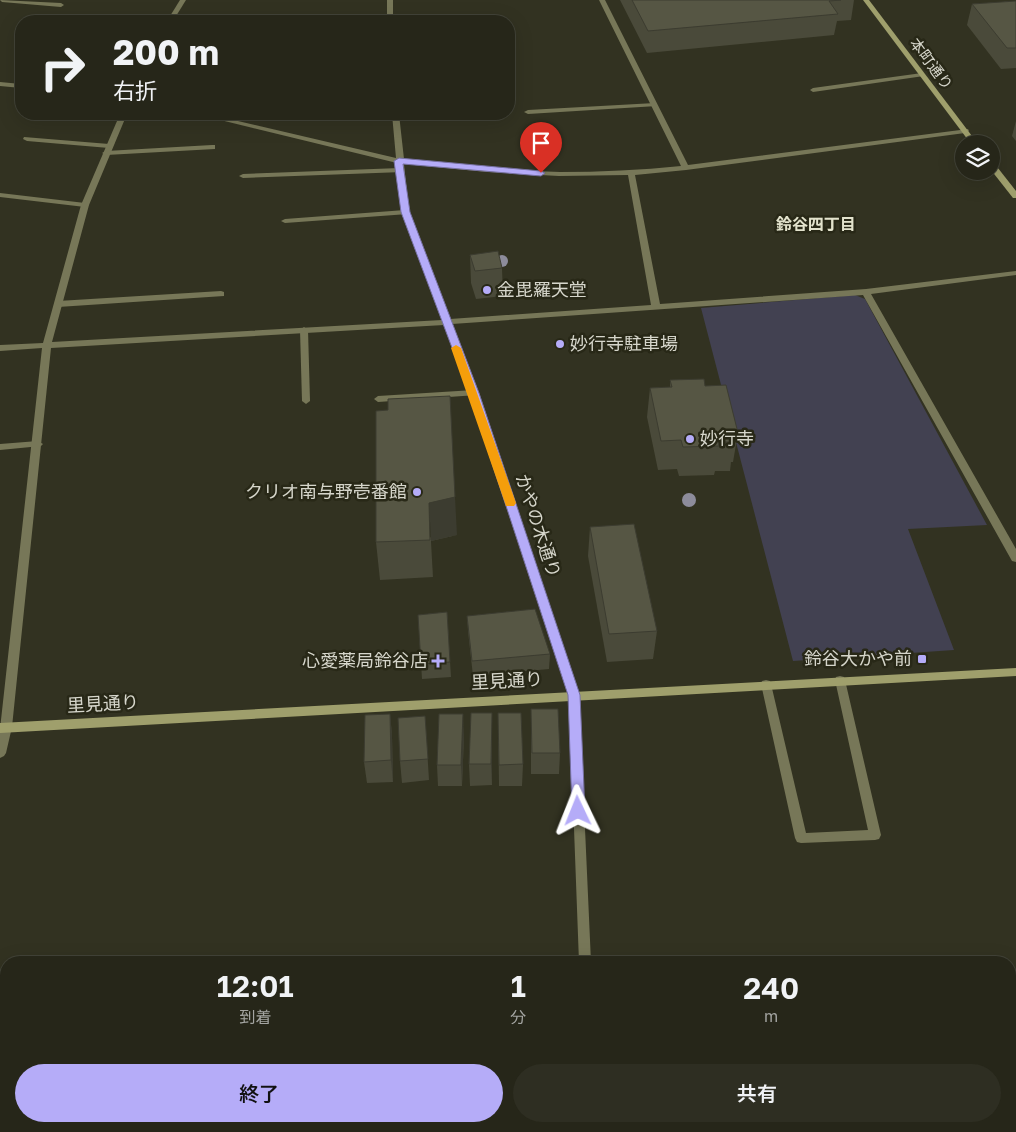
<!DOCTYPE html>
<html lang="ja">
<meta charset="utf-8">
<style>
body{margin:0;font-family:"Golos Text","Noto Sans JP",sans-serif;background:#2e2e22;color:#f1f3f6;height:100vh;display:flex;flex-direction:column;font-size:19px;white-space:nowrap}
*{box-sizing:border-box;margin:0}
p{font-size:16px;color:#a4a5a2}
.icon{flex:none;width:28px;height:28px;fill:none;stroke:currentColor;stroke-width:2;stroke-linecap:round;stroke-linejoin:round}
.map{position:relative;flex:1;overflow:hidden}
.drawer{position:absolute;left:0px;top:956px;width:1016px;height:176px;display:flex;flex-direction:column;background:#262619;border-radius:20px 20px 0 0;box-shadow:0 5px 20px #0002,0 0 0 1px #424338}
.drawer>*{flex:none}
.hud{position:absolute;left:15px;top:15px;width:500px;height:105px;border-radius:20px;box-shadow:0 5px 20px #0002,0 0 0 1px #424338;background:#262619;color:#f1f3f6;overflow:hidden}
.tools{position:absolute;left:955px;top:135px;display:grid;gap:10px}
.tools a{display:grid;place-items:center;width:45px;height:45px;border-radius:50%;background:#262619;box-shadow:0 5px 20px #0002,0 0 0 1px #424338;font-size:25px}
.pin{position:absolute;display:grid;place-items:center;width:42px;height:42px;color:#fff;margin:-51px -21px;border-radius:50% 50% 50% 0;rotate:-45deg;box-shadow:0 0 5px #0007}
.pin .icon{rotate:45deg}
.me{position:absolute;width:55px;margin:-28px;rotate:358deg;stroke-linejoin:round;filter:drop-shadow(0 0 4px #0008)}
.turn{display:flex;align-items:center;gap:18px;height:105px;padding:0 15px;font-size:22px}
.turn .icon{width:65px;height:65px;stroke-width:2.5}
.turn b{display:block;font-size:35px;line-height:42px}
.eta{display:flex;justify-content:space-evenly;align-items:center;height:85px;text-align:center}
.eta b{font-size:30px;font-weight:600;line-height:35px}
.primary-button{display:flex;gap:10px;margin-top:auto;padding:10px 15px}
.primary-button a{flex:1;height:58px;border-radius:30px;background:#b5acf8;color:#111;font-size:20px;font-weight:600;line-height:58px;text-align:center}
.primary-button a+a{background:#2e2e22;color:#f1f3f6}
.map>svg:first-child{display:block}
.green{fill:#424151}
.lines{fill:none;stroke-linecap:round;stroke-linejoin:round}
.lane{fill:#777758;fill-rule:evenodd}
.street{fill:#777758;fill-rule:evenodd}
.secondary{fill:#9f9f6c;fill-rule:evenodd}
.tree{fill:#8d8c9b}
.wall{fill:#4a4a3a}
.shaded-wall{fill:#3c3c30}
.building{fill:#565644;stroke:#3c3c30}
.route{fill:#b5acf8;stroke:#7670a1}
.slow{fill:#f59e0b}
.poi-dot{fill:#b5acf8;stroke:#282817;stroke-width:2}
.labels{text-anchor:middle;stroke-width:5;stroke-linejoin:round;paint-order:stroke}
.far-street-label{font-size:15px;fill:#d6d6cb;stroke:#282817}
.far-neighbourhood-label{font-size:16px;font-weight:bold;fill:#e3e3cd;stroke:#282817}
.poi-label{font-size:18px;fill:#d6d6cb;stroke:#282817;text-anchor:start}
.street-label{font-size:18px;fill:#d6d6cb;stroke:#282817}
</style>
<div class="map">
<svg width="1016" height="1132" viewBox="0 0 1016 1132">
<rect width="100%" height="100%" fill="#323221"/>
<path class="green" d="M855 295 865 299 987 525 908 529 954 650 793 661 701 308Z"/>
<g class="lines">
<g class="lane">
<path d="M0 0 61 3 64 5 61 7 2 2Z"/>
<path d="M922 73 924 74V76L813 92 810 90 813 88Z"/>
<path d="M655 103 657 104V106L528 114 524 112 528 110Z"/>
<path d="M24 137 109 144 113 146 109 148 27 141 23 139Z"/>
<path d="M212 145H215V149L106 155 102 153 106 151Z"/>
<path d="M400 168 404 170 403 172 243 178 239 176 243 174Z"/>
<path d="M0 193 85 203 89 205 85 207 0 197Z"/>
<path d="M405 210 409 212 408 214 285 223 281 221 285 219Z"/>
<path d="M221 291 224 292V296L58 307 54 304 58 301Z"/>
<path d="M304 327 308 330 310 401 306 404 302 401 300 330Z"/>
<path d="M474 390 478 393 477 395 378 402 374 399 378 396Z"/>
<path d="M38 441 43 444 41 446 0 450V444Z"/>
<path d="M840 676 844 677 845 680 881 835 879 839 875 840 801 843 797 842 795 838 761 684 762 681 766 680 770 681 771 684 806 833 868 830 835 680 836 677Z"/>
</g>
<g class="street">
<path d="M180 0H186L173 21H167Z"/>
<rect x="387" y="0" width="6" height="21"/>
<path d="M599 0H605L688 165 968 129 969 131 965 133 686 170 635 175 660 304 866 289 1016 271V275L871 294 1016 549V562L1012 561 863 295 452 324 478 393 579 695 591 962H579L569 695 470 393 444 325 51 348 12 727 6 753 4 756 0 758V729L42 348 0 351V345L43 343 81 205 120 114H127L89 205 52 342 442 320 401 212 397 163 196 114H208L396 158 392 114H399L404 159C456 165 508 171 560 172 600 172 641 170 681 166ZM404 164 487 172 559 176 628 175 651 305 450 319 409 212Z"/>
<path d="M0 82 21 84V88L0 86Z"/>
<rect x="584" y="1126" width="14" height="6"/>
</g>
<g class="secondary">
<path d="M863 0H869L978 144H971Z"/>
<path d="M991 163H994L1016 191V198H1013L991 170Z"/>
<path d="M1016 668V676L0 733V723Z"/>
</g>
</g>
<g class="tree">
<circle cx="502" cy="261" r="6"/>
<circle cx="689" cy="500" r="7"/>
</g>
<g class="wall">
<path d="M620 0H854L851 20 837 21 834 35 647 53Z"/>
<path d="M1016 1V68L1001 69 967 25 972 4Z"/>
<path d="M1016 121V141L1012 136Z"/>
<path d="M470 255 502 268 503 296 476 299 471 283Z"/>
<path d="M670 380 705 386 738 433 733 462H731L730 471H715L714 475 679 476 677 469 658 470 647 417 650 388 670 387Z"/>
<path d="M590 527 657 631 653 659 607 662 588 556Z"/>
<path d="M457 535 431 541 433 577 380 580 376 542Z"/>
<path d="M447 612 451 677 422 679 418 615Z"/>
<path d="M467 616 550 654 549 669 473 676 468 631Z"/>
<path d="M531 709 560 753 559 774H531Z"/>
<path d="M492 713V785L470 786 469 764Z"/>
<path d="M498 713 523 764 522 786H499Z"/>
<path d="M390 714 392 735 393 782 367 783 364 762Z"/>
<path d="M425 716 429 780 402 783 400 761Z"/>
<path d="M464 736 462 786H438L437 765Z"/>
</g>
<g class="shaded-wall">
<path d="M455 497 457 535 431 541 433 577 429 503Z"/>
<path d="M492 713V785L491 764Z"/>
<path d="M390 714 392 735 393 782 391 760Z"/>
<path d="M463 714 464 736 462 786 461 765Z"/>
</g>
<g class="building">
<path d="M632 0H841L829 1 838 14 648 31Z"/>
<path d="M1016 1V48H1007L972 4Z"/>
<path d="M498 251 502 268 475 271 470 255Z"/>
<path d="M704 379 705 386 726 385 738 433H733L735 442H718L719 446 683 447 681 440 661 441 650 388 672 387 670 380Z"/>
<path d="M450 396 455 497 429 503 430 540 376 542V411L388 410V399Z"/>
<path d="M634 524 657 631 609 634 590 527Z"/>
<path d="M535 609 550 654 472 661 467 616Z"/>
<path d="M447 612 450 662 421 664 418 615Z"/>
<path d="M531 709H558L560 753H532Z"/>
<path d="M471 713H492L491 764H469Z"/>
<path d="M498 713H521L523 764 499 765Z"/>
<path d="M390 714 391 760 364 762 365 715Z"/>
<path d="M439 714H463L461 765H437Z"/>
<path d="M425 716 428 759 400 761 398 718Z"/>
</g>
<path class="route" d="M399 158 541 171 545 173 541 176 403 164 410 212 479 393 580 695 585 811 583 815H574L572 811 568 695 469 393 401 212 394 161Z"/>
<path class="slow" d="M456 345 461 348 516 503 514 506H506L505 503 451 348Z"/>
<g class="poi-dot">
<circle cx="487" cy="290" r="5"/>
<circle cx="560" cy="344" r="5"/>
<circle cx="690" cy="439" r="5"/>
<circle cx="417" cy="492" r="5"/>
<rect x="917" y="654" width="10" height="10" rx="2.5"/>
<path d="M435.5 653.5h5v5h5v5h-5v5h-5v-5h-5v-5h5z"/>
</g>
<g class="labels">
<g class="far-street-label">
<text transform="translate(931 64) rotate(53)" y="5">本町通り</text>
</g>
<g class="far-neighbourhood-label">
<text x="816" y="230">鈴谷四丁目</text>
</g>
<g class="poi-label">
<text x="497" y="296">金毘羅天堂</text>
<text x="570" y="350">妙行寺駐車場</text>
<text x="700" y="445">妙行寺</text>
<text x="407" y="498" text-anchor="end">クリオ南与野壱番館</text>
<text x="912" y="665" text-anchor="end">鈴谷大かや前</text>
<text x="428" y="667" text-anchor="end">心愛薬局鈴谷店</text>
</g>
<g class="street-label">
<text transform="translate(538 526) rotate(72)" y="6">かやの木通り</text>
<text transform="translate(507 681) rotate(-3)" y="6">里見通り</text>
<text transform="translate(103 704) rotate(-3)" y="6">里見通り</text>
</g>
</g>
</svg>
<div class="tools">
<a><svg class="icon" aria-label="layers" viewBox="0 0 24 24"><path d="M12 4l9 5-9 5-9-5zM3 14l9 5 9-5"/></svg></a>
</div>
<div class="pin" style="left:541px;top:173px;background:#d93025"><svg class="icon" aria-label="arrive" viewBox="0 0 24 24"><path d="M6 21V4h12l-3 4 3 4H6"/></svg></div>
<svg class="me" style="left:578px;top:811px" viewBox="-20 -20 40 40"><path d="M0-17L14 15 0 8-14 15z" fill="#b5acf8" stroke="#fff" stroke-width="4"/></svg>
<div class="hud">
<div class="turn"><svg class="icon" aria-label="right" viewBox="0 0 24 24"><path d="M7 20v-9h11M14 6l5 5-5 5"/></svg><div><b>200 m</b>右折</div></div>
</div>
<section class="drawer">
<div class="eta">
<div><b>12:01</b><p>到着</p></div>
<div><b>1</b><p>分</p></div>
<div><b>240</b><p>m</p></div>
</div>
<div class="primary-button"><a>終了</a><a>共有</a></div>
</section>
</div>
